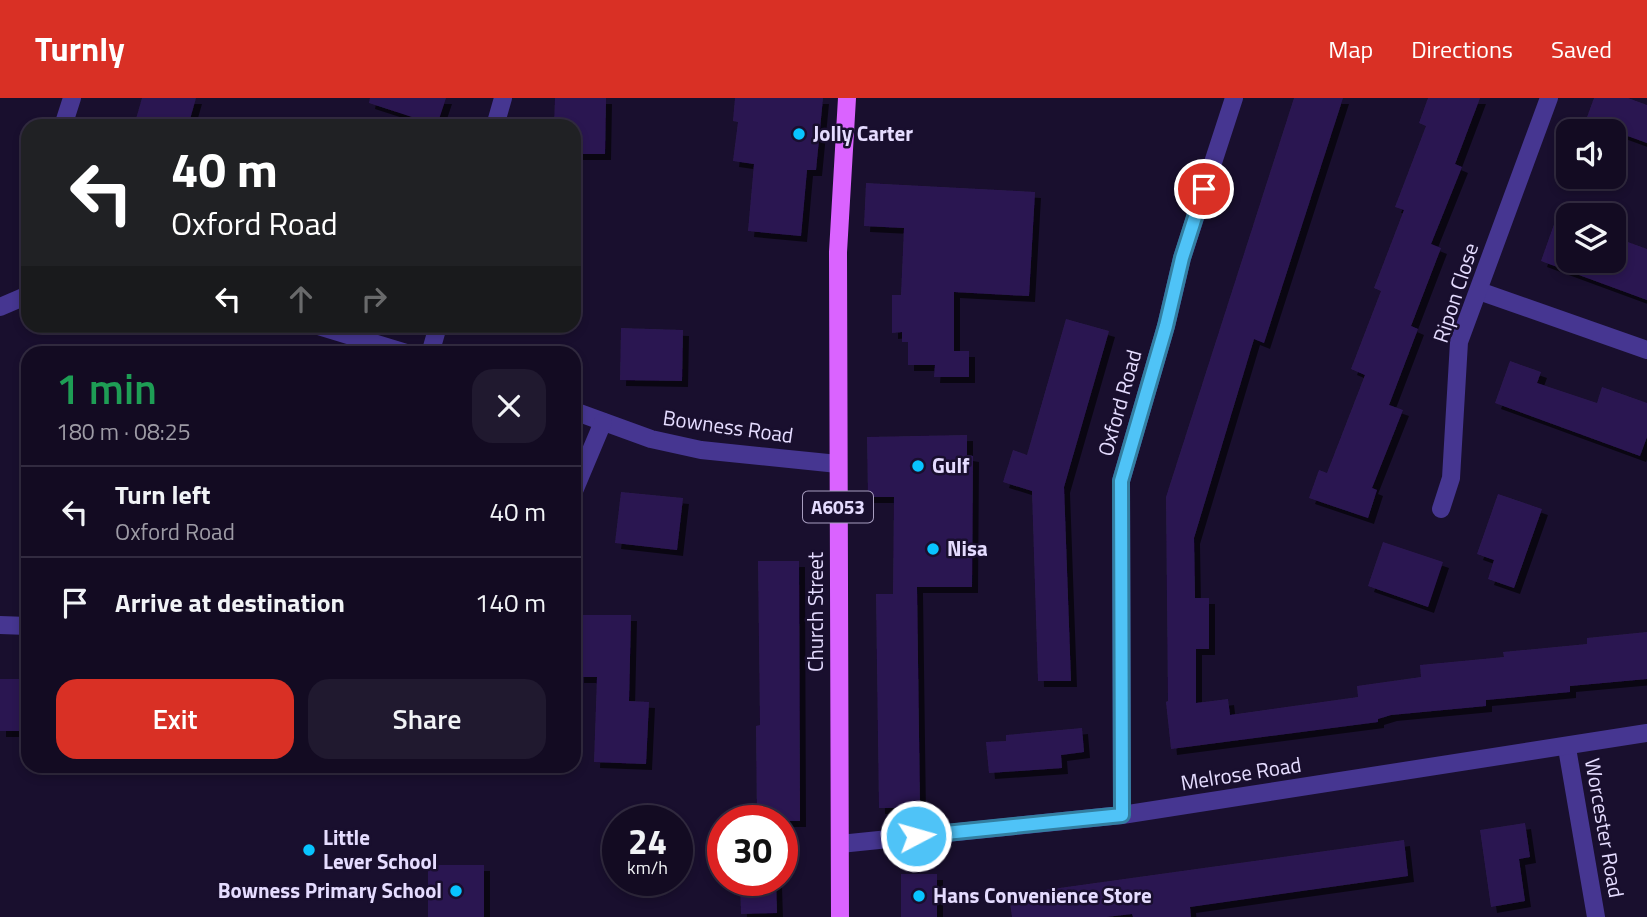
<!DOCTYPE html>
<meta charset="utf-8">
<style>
body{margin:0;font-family:"Titillium Web",sans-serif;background:#20192f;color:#f1f3f6;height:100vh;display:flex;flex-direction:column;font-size:26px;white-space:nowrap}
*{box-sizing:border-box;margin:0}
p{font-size:23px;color:#9d9ba5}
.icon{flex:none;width:38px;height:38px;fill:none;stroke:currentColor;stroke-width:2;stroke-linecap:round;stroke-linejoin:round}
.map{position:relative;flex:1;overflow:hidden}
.sheet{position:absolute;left:21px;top:248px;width:560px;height:427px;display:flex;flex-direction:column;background:#130b22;border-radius:21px;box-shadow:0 4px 10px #0003,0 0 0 2px #322b40}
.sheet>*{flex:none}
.hud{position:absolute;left:21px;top:21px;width:560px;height:214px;border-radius:21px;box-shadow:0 4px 10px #0003,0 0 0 2px #322b40;background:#202124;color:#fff;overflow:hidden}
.tools{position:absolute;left:1556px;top:21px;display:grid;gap:14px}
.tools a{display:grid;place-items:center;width:70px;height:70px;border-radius:14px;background:#130b22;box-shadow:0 4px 10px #0003,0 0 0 2px #322b40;font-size:35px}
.speed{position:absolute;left:602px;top:707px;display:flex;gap:14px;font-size:35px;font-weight:700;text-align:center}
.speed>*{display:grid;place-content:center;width:91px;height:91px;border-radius:50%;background:#130b22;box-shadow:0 4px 10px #0003,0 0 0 2px #322b40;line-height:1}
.speed small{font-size:18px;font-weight:400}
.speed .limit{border:10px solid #d22;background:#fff;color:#111}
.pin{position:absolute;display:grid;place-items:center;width:60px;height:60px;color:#fff;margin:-30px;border:4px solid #fff;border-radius:50%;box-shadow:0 2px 7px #0007}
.me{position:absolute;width:77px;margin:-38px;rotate:84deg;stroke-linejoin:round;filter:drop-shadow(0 0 5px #0008)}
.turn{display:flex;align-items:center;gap:24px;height:147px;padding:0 35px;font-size:32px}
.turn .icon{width:91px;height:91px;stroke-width:2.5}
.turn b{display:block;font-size:49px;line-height:60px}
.lanes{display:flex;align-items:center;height:66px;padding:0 35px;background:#0003;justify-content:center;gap:35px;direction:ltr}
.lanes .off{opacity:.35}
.round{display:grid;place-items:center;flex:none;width:74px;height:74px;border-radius:21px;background:#20192f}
.overview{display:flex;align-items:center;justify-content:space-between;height:119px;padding:0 35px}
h1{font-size:42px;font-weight:600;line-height:52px;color:#1e9e55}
.primary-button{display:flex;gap:14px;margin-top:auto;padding:14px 35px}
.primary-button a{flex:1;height:80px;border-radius:21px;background:#d93025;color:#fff;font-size:28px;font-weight:600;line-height:80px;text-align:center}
.primary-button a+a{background:#20192f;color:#f1f3f6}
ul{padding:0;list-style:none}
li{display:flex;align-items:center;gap:21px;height:91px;padding:0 35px;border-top:2px solid #322b40}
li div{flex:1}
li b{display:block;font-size:26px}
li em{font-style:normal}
header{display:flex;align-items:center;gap:42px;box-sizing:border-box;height:98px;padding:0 35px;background:#d93025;color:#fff}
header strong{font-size:33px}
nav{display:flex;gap:38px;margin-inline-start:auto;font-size:24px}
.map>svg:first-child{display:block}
.building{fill:#2c1951;filter:url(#shadow)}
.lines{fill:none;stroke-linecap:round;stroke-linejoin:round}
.street{stroke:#463691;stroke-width:18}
.primary{stroke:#da63ff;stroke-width:18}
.route-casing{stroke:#337fa1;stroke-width:18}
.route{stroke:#4fc3f7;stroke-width:12}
.poi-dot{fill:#08c4ff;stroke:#190f2e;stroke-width:2.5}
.labels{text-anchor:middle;stroke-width:5;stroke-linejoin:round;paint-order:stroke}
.shield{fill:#190f2e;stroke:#a89ec0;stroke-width:2}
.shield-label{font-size:19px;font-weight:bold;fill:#e5dcff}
.poi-label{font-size:21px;font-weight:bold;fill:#e5dcff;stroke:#190f2e;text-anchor:start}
.street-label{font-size:21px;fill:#e5dcff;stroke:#190f2e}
</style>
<header>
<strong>Turnly</strong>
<nav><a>Map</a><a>Directions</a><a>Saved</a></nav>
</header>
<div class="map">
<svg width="1647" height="819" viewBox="0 0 1647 819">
<defs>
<filter id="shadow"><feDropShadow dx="6" dy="6" stdDeviation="0" flood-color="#0009"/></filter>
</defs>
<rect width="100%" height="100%" fill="#190f2e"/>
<g class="building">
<path d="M142 0H196L188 28H161L136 21Z"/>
<path d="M370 0H446L437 27 369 5Z"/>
<path d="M555 0H606L605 56H574V28H554Z"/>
<path d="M735 0H823L816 72H807L801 138 748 133 754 66 733 63 738 24 733 23Z"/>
<path d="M1294 0H1343L1264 245 1254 241 1194 440 1195 500H1209V551H1196V605L1228 601 1230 617 1358 599 1357 588 1421 579 1420 567 1504 559 1503 554 1587 546V540L1647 534V581L1570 588V594L1486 602V608L1391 617 1378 621V624L1171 651 1166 604 1168 603 1166 399Z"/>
<path d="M1428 0H1480L1455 66 1462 69 1431 146 1441 150 1411 228 1418 231 1389 307 1403 312 1372 390 1377 392 1368 420 1309 400 1319 372 1327 375 1365 277 1351 271 1381 193 1374 190 1404 112 1395 109 1426 28 1419 25Z"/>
<path d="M1594 0H1628L1647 7V45L1614 33H1582Z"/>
<path d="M866 85 1035 94 1029 198 954 194V253H969V279H934L935 267H908V244H902V234L892 235V197H901L904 130 864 128Z"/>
<path d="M1557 118 1568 122V163H1614V139L1647 151V202L1541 163Z"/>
<path d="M1066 221 1109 233 1064 389 1071 583H1038L1032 393 1003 384 1013 352 1027 357Z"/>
<path d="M621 230 683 232 682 283 620 282Z"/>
<path d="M1510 263 1541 274 1537 285 1597 305 1602 289 1647 305V339L1640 358 1495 305Z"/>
<path d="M967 337V357L973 358 972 489H917L920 710H879L876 496H893L894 399H868L867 339Z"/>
<path d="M621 394 683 400 677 452 615 445Z"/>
<path d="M1498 396 1542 411 1514 490 1488 481 1494 462 1477 456Z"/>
<path d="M1383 444 1443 464 1428 509 1368 488Z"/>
<path d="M758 463H799L800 723H757L756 628 760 627Z"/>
<path d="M579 517H631L629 603 649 604 646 666 594 664 597 579H578Z"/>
<rect x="0" y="581" width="28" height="52"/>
<path d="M1082 630 1084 654 1061 657 1062 670 989 675 986 644 1006 643V637Z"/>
<path d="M1525 725 1530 759 1519 761 1525 803 1491 809 1480 732Z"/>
<path d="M1404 742 1408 778 1190 809 1191 819H1133L1132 816 1106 819H1012L1009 797Z"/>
<rect x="428" y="767" width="56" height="52"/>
<rect x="901" y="776" width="36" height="43"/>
<path d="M740 782H776L777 815 741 816Z"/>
</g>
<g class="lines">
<g class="street">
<path d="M63 28 72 0"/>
<path d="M495 28 503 0"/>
<path d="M1479 193 1647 252"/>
<path d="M0 209 28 197"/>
<path d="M318 228 410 256"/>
<path d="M430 256 438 228"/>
<path d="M574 313 651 341 701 352 838 366"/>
<path d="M574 393 603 324"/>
<path d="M1441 411 1451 380 1459 244 1549 0"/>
<path d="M0 527 28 528"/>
<path d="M1567 650 1596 819"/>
<path d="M1122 717 1121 383 1166 228 1182 160 1234 0"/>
<path d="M840 746 1122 717 1647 635"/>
</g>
<path class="primary" d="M840 819 838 154 847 0"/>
</g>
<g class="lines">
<defs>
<path id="route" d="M916 738 1122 717 1121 383 1166 228 1182 160 1204 91"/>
</defs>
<use href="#route" class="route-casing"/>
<use href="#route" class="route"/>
</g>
<g class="poi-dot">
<circle cx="799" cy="36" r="7"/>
<circle cx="918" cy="368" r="7"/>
<circle cx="933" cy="451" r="7"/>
<circle cx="309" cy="752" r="7"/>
<circle cx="456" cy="793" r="7"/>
<circle cx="919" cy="798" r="7"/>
</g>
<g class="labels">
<rect class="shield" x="803" y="393.5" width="70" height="31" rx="5"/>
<g class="shield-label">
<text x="838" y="416">A6053</text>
</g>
<g class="poi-label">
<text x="813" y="43">Jolly Carter</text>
<text x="932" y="375">Gulf</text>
<text x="947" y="458">Nisa</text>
<text x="323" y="747">Little<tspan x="323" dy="24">Lever School</tspan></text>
<text x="442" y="800" text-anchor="end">Bowness Primary School</text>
<text x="933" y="805">Hans Convenience Store</text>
</g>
<g class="street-label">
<text transform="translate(1456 195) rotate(-72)" y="7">Ripon Close</text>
<text transform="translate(1120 305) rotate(-74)" y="7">Oxford Road</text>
<text transform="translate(728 329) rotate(8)" y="7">Bowness Road</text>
<text transform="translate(816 514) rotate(-90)" y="7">Church Street</text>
<text transform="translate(1241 676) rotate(-9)" y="7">Melrose Road</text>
<text transform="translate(1604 730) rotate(80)" y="7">Worcester Road</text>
</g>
</g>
</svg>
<div class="tools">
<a><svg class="icon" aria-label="sound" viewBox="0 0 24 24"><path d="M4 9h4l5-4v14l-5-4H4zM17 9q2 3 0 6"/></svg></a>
<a><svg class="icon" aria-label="layers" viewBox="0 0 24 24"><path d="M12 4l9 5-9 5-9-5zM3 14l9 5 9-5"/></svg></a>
</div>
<div class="speed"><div>24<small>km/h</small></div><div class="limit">30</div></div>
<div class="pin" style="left:1204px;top:91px;background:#d93025"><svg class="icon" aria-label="arrive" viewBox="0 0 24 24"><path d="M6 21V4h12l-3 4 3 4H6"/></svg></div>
<svg class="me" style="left:916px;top:738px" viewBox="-20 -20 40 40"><circle r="17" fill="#4fc3f7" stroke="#fff" stroke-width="3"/><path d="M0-11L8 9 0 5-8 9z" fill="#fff"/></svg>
<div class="hud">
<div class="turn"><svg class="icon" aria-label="left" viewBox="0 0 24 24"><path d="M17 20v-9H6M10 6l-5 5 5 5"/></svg><div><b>40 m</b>Oxford Road</div></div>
<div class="lanes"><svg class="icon" aria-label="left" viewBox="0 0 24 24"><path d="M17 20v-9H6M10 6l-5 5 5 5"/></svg><svg class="icon off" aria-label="ahead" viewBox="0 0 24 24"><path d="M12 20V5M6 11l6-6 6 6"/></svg><svg class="icon off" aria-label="right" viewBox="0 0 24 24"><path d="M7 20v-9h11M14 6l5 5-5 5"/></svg></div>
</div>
<section class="sheet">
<div class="overview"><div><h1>1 min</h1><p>180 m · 08:25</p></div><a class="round"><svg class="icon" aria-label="close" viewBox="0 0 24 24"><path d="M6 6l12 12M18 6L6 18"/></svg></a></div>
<ul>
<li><svg class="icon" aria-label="left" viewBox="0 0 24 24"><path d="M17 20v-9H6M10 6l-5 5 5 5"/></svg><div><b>Turn left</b><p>Oxford Road</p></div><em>40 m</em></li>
<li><svg class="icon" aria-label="arrive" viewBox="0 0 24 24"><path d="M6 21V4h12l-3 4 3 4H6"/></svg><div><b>Arrive at destination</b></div><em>140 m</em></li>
</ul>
<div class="primary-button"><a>Exit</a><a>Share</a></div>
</section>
</div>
